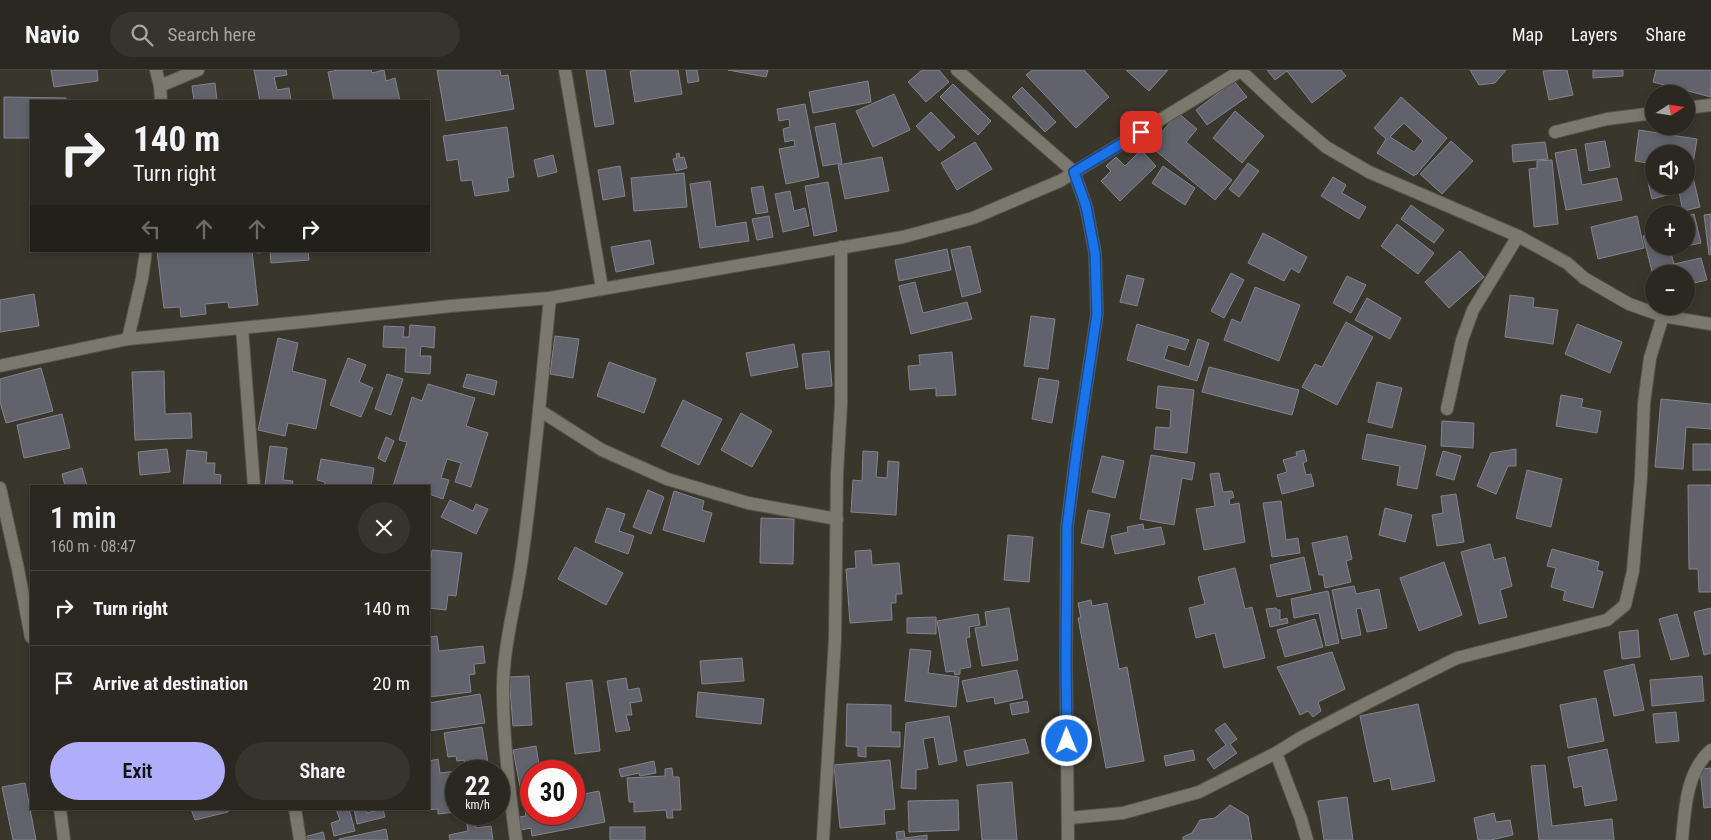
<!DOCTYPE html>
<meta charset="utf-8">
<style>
body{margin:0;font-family:"Roboto Condensed",sans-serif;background:#37342e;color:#f1f3f6;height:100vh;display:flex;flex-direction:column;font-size:19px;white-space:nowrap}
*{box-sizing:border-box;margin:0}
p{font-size:16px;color:#a6a6a5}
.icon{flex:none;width:28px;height:28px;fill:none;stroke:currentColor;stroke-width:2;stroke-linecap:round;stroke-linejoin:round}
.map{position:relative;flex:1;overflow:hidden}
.side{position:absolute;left:30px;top:415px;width:400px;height:325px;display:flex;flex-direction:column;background:#2b2821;border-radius:0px;box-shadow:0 2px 8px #0003,0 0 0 1px #47443f}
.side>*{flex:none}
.banner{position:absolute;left:30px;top:30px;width:400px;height:152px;border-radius:0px;box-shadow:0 2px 8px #0003,0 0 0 1px #47443f;background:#2b2821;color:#f1f3f6;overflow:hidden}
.needle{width:32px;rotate:78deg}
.tools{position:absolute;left:1645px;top:15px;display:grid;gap:10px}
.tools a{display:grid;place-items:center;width:50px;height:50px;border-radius:50%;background:#2b2821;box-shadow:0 2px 8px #0003,0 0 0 1px #47443f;font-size:25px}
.speed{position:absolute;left:445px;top:690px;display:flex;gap:10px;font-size:25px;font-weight:700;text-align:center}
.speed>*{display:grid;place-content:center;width:65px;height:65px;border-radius:50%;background:#2b2821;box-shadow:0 2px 8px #0003,0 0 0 1px #47443f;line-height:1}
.speed small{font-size:12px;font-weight:400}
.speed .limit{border:8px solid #d22;background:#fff;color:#111}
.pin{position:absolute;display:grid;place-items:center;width:42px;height:42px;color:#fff;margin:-21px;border-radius:10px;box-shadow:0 2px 8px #0006}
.me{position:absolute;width:55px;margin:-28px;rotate:359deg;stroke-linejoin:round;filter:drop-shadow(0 0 4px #0008)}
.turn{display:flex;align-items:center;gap:18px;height:105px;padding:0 20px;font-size:22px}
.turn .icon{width:65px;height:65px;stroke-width:2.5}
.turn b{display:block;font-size:35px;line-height:42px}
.lanes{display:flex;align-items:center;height:48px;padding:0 20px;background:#0003;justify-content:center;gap:25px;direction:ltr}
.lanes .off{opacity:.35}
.round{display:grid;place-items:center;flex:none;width:52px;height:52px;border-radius:26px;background:#37342e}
.overview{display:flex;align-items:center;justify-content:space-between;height:85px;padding:0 20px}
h1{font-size:30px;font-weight:600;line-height:38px}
.action{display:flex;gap:10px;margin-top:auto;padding:10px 20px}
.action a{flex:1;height:58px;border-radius:30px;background:#b0aefa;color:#111;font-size:20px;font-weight:600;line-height:58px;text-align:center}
.action a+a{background:#37342e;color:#f1f3f6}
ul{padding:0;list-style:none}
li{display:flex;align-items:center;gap:15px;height:75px;padding:0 20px;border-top:1px solid #47443f}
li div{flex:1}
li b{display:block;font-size:19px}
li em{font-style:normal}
header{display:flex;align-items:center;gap:30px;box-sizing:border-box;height:70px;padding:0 25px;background:#2b2821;border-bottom:1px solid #47443f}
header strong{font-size:24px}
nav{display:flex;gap:28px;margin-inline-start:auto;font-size:18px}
.search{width:350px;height:45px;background:#37342e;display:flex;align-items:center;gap:12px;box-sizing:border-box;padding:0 18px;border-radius:28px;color:#a6a6a5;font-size:19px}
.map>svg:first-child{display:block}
.building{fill:#62626d;stroke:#83838e;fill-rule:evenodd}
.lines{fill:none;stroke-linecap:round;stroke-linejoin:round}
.minor-casing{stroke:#56544c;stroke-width:14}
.minor{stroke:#7b786d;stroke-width:12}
.route-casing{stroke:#114b97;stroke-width:12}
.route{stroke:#1a73e8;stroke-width:9}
</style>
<header>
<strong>Navio</strong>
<div class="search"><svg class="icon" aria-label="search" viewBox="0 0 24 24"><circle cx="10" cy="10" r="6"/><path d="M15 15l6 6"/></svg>Search here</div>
<nav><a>Map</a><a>Layers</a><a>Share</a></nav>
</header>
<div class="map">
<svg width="1711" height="770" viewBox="0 0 1711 770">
<rect width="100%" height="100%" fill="#39362c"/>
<g class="building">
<path d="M51 0H97L98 11 54 17Z"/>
<path d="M254 0H286L287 5 274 7 277 20 289 18 291 31H260Z"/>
<path d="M338 0H371L372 3 384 0 386 11 395 8 400 31H334L328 2Z"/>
<path d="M437 0H500L501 6 508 5 514 39 446 51Z"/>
<path d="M586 0H605L614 54 595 57Z"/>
<path d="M637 0H678L682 24 635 32 630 1Z"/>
<path d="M686 0H697L699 11 688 13Z"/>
<path d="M728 0H768L766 7Z"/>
<path d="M922 0H939L949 12 926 32 908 12Z"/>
<path d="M1032 0H1084L1109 27 1076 58 1026 5Z"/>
<path d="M1126 0H1168L1149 21Z"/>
<path d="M1267 0H1341L1346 6 1312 33 1287 1 1275 10Z"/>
<path d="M1470 0H1506L1495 13 1479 15Z"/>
<path d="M1567 0 1573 25 1549 30 1543 1Z"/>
<path d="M1593 0H1623V6L1593 8Z"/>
<path d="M1656 0H1711V27L1653 12Z"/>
<path d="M868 11 871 32 813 43 809 22Z"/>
<path d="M1234 11 1247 27 1207 55 1196 40Z"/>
<path d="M215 13 217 31H194L192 16Z"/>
<path d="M953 14 991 51 978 65 940 27Z"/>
<path d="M1022 17 1056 52 1045 62 1012 27Z"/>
<path d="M894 24 910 60 873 77 856 41Z"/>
<path d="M4 27 66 28V31H31V68H4Z"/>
<path d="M1401 27 1447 68 1416 105 1415 104 1414 106 1377 83 1386 69 1374 58ZM1404 53 1423 71 1414 82 1390 67Z"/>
<path d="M805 34 819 107 786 114 779 79 795 76 794 70 785 72 783 59 790 57 789 49 779 51 777 39Z"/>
<path d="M1235 41 1264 66 1242 93 1213 68Z"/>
<path d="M931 42 955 67 939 81 916 56Z"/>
<path d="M1178 43 1197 59 1186 72 1232 110 1215 130 1150 76Z"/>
<path d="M835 53 842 93 823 96 815 57Z"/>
<path d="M507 57 514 107 507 108 509 121 475 126 472 110 461 111 458 89 447 91 443 66Z"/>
<path d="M1639 60 1697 69 1692 100H1686V84H1654V94L1635 91Z"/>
<path d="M1451 71 1473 91 1442 124 1420 104Z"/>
<path d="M1605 71 1610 97 1589 101 1585 74Z"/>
<path d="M975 72 992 99 957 120 941 93Z"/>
<path d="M1545 72 1548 89 1513 92 1512 75Z"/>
<path d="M1576 79 1582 115 1617 108 1622 130 1566 140 1555 83Z"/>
<path d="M1141 80 1156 96 1120 131 1101 111 1111 101 1106 96 1116 87 1125 96Z"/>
<path d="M679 83 680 88 684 87 687 98 676 101 673 89 677 88 676 84Z"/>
<path d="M553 85 557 102 538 107 534 90Z"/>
<path d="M882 87 889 121 845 129 838 95Z"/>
<path d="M1552 90 1558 154 1534 157 1529 99 1537 98V91Z"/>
<path d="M1248 93 1259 101 1239 127 1229 119Z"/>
<path d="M620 96 625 126 603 130 598 100Z"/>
<path d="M1163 96 1195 118 1185 135 1152 113Z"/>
<path d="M684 103 687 137 634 141 631 108Z"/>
<path d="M1692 103 1700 137 1683 141 1679 122 1652 129 1648 113 1654 112V116H1686V105Z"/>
<path d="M1333 107 1346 115 1342 123 1366 137 1359 149 1321 126Z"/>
<path d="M710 111 716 157 746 152 749 171 700 178 690 114Z"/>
<path d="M828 112 837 161 814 166 805 116Z"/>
<path d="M763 116 768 142 756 144 751 118Z"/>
<path d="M790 121 794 141 805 138 809 156 783 162 775 124Z"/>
<path d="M1411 135 1444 160 1434 173 1401 149Z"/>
<path d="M1694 144 1701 173 1687 176 1686 146Z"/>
<path d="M1711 144V184L1709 185 1704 145Z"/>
<path d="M769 146 773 167 757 170 752 149Z"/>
<path d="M1637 146 1644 178 1598 189 1591 157Z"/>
<path d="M1397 154 1434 183 1418 204 1381 176Z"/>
<path d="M1263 163 1307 187 1299 203 1291 198 1284 211 1248 193Z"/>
<path d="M1654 163V176H1669L1674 194 1701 188 1707 210 1686 215V204H1654V209L1643 166Z"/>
<path d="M650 170 654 194 616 202 611 177Z"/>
<path d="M970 176 981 222 962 227 951 180Z"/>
<path d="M947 179 951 200 899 211 895 190Z"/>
<path d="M157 181H252L258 235 229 238 228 232 205 234 206 244 181 247 180 237 164 238Z"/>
<path d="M257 181H308L309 190 271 193 270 182 257 183Z"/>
<path d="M1460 181 1484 207 1449 238 1425 212Z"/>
<path d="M1231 203 1244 210 1224 248 1211 241Z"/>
<path d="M1127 205 1144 209 1137 236 1120 232Z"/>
<path d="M1347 206 1366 215 1351 243 1333 233Z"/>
<path d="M915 212 923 243 967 232 972 249 911 264 899 216Z"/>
<path d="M1255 217 1300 235 1279 291 1224 270 1232 249 1241 253Z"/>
<path d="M34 224 39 256 0 262V230Z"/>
<path d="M1510 225 1534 228 1533 237 1558 240 1553 274 1505 267Z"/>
<path d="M1367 228 1401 248 1390 269 1355 250Z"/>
<path d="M1031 246 1055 249 1048 299 1024 296Z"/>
<path d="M1346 252 1373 267 1337 335 1302 317 1315 294 1322 297Z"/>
<path d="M1137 254 1189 270 1185 280 1168 275 1164 289 1189 297 1198 269 1209 273 1197 311 1127 290Z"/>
<path d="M1577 254 1622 272 1610 303 1565 284Z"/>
<path d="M410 255 435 257 434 278 421 276 420 286H431L430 304 405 302 406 278 383 277 384 256 404 257 403 267H409Z"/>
<path d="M555 266 579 269 573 308 550 304Z"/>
<path d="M278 268 298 273 292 301 326 310 316 359 288 353 285 366 258 360Z"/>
<path d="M794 274 798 297 751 306 746 283Z"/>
<path d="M829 281 832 316 806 319 802 284Z"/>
<path d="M952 282 956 325 936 326V318L910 320 908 296 920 295 919 285Z"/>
<path d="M348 288 366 295 359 312 373 318 361 347 330 335Z"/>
<path d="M609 292 656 309 644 343 597 326Z"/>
<path d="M1209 297 1299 320 1292 345 1202 322Z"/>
<path d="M41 298 53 341 6 353 0 332V309Z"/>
<path d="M164 301 165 344 191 343 192 368 135 370 132 302Z"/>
<path d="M387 304 403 309 391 345 375 339Z"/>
<path d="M467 304 497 311 494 325 463 317Z"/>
<path d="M1039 308 1059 311 1052 353 1032 349Z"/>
<path d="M1377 312 1402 318 1392 358 1368 352Z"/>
<path d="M428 314 475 328 466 356 488 363 471 417 455 412 461 393 447 389 441 408 449 410 443 429 429 424V416H393L407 372 399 370 412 327 422 331Z"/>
<path d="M1158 316 1194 320 1187 383 1154 379 1156 357 1170 358 1171 340 1156 338Z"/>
<path d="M1561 325 1583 329 1581 337 1601 341 1597 363 1556 356Z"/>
<path d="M1661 329 1711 334V359L1686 357 1683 399 1655 397Z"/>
<path d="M683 330 722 349 699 395 661 376Z"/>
<path d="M741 343 772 361 752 397 721 380Z"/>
<path d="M62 344 70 378 24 388 17 355Z"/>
<path d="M1442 351 1474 353 1473 378 1441 376Z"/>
<path d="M1367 364 1426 376 1417 419 1397 415 1400 396 1362 389Z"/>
<path d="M386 367 394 371 385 392 378 388Z"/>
<rect x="1693" y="374" width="18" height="26"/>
<path d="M270 376 287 378 283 410 293 411 292 416H265Z"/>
<path d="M167 379 170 402 140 405 138 382Z"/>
<path d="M1516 379V396H1508L1496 424 1477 416 1491 383Z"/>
<path d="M187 380 207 382 206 393H215L214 404 221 405 220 416H183Z"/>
<path d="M1304 380 1307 391 1303 393 1306 405 1311 404 1314 416 1282 424 1277 405 1287 402 1283 390 1297 386 1296 382Z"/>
<path d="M863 381 878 382 876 407 887 408 888 391 899 392 896 445 851 442 853 410 862 411Z"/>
<path d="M1443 381 1461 386 1454 410 1436 405Z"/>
<path d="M1151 385 1195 393 1192 410 1182 408 1174 455 1140 449Z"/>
<path d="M1102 386 1124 391 1115 428 1092 422Z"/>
<path d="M321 389 374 398 371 416H324L325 412 317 410Z"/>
<path d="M82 398 87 416H65L62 404Z"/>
<path d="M1527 400 1562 409 1551 457 1516 448Z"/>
<path d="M1219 403 1223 422 1232 421 1234 427 1229 429 1230 435 1239 433 1245 472 1204 480 1196 439 1215 436 1210 404Z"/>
<path d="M1688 415H1711V522H1699L1698 499H1689Z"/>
<path d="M648 420 664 427 651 464 633 457Z"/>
<path d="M674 421 704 431 702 440 712 443 704 472 663 460Z"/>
<path d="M1456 424 1464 472 1437 476 1432 445 1443 443 1441 426Z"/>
<path d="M450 430 473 441 476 434 488 439 476 464 441 447Z"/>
<path d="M1281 431 1286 470 1298 468 1300 483 1272 487 1263 433Z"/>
<path d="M607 438 625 444 619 461 634 466 628 484 595 472Z"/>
<path d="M1385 438 1412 445 1405 472 1379 465Z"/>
<path d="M1088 440 1110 444 1103 478 1081 473Z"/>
<path d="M761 448 794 449 793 494 760 493Z"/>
<path d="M1143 454 1144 460 1161 457 1165 474 1115 484 1111 466 1128 462 1127 457Z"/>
<path d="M1008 465 1033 467 1029 512 1004 510Z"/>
<path d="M1347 466 1352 489 1346 491 1351 512 1325 518 1323 505H1319L1312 473Z"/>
<path d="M1490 474 1494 490 1505 487 1512 516 1500 520 1507 547 1479 554 1461 482Z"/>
<path d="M575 477 623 503 606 535 558 509Z"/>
<path d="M1552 479 1599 492 1597 500 1603 502 1593 538 1563 530 1565 521 1551 517 1556 498 1547 496Z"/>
<path d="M432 480 462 483 456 526 448 525 446 540 429 538V488H431Z"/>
<path d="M871 480 872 495 899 493 902 524H896V533H891L892 550 850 553 846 499 856 498 855 481Z"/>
<path d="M1304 487 1311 520 1277 527 1270 495Z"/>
<path d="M1444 492 1462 545 1419 561 1400 508Z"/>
<path d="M1235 498 1245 539 1252 537 1265 588 1224 598 1215 563 1196 568 1189 538 1205 534 1198 507Z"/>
<path d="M1354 516 1356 524 1379 519 1387 558 1367 562 1361 538 1356 539 1361 565 1342 569 1332 520Z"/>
<path d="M1328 521 1339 573 1326 576 1319 543 1294 548 1291 529Z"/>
<path d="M1091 530 1092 536 1107 533 1119 599 1127 597 1144 691 1106 698 1078 548H1081L1078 533Z"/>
<path d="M1009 538 1018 590 982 596 975 558 987 556 985 542Z"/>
<path d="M1276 538 1277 540H1280V550L1287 548 1288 553 1270 557 1266 539Z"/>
<path d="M1711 538V583L1704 585 1694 542Z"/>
<path d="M978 544 980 555 969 557 970 567 966 568 971 597 960 599V604L955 605 954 601 946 602 937 551Z"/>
<path d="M1677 544 1689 586 1671 590 1659 549Z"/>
<path d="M936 547V564L907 563V548Z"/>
<path d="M1315 549 1323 577 1285 587 1277 560Z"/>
<path d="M1638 560 1640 587 1622 589 1619 562Z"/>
<path d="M437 566 439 581 483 576 485 593 474 594 475 604 469 605 471 622 429 627V567Z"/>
<path d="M910 579 931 581 928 603 959 607 956 637 905 631Z"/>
<path d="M1332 582 1345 619 1318 632 1321 641 1313 647 1308 641 1300 645 1277 597Z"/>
<path d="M742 588 744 611 702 614 700 591Z"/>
<path d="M1634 594 1644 640 1614 646 1604 601Z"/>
<path d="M1017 600 1023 628 995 634 994 627 967 632 962 611Z"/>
<path d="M529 606 532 655 513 656 509 607Z"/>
<path d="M1702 606 1704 631 1652 636 1650 610Z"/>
<path d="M626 608 628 620 639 618 642 631 630 633 632 645H626L630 660 616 662 607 611Z"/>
<path d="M592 610 600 681 575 684 566 613Z"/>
<path d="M698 622 764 629 761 654 696 647Z"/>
<path d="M480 624 485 653 429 661V633Z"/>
<path d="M1596 628 1604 671 1568 678 1560 635Z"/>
<path d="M1027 631 1029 642 1012 645 1010 634Z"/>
<path d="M847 634 891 635V662H900V677L866 676V687L858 686V677L846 676Z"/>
<path d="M1418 634 1435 711 1392 720 1390 708 1374 712 1360 646Z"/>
<path d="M1676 642 1679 671 1656 673 1653 644Z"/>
<path d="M949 646 957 691 939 695 934 667 923 669 928 698 916 700V719L901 718 906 653Z"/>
<path d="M1225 653 1237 669 1230 674 1237 683 1214 699 1207 689 1226 675 1215 660Z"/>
<path d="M482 657 489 699 478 701 477 694 465 696 464 690 457 691 456 686 448 687 444 663Z"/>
<path d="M1025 669 1029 683 967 696 964 681Z"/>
<path d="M536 676 540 701H531V725L522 727 513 680Z"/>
<path d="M1607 679 1617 730 1585 736 1582 716 1574 718 1568 687Z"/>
<path d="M1193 680 1195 690 1166 696 1164 686Z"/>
<path d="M438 689 440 703 474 699V701H456V742L438 744V739L425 740V739H429V691Z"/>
<path d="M890 690 895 739 884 740 885 754 840 758 834 695Z"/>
<path d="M654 691 656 703 640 706 639 703 621 707 619 699Z"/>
<path d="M1545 695 1552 756 1612 749 1614 770H1539L1531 696Z"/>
<path d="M672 698 673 707H679L681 740H672L673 748H667L666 740 634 742V732H629L627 708 665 706V699Z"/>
<path d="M1711 698V737L1704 738 1700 699Z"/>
<path d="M1012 712 1017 770H982L977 715Z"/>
<path d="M25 713 36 770H13L2 717Z"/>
<path d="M599 721 605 752 532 766 531 758 521 760 519 747 526 746 524 735 531 734V744H574V726Z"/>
<path d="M1347 727 1353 770H1324L1318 731Z"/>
<path d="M958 730 959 760 909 762 908 731Z"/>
<path d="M1230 735 1248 746 1252 770H1183V767L1192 763 1200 750 1215 748Z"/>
<path d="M191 739H228V742L195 750Z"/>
<path d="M336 739H349L355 761 334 766 331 753 340 750Z"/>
<path d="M354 739H366L367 743 383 739 385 747 357 754Z"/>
<path d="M1494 743 1496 752 1510 750 1513 765 1491 770H1478L1474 748Z"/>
<path d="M475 752 476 758 491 756 493 770H450L449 765 468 761 467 754Z"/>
<rect x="610" y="757" width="35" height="13"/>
<path d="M386 759 388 770H339V769Z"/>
<path d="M904 761 905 768 927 765V770H897L896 762Z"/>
<path d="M323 762 325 770H305L304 767Z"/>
</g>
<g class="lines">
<defs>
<g id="minor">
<path d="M156 0 160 16 161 31"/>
<path d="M565 0 602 218"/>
<path d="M957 0 1074 102 1086 136 1095 183 1097 244 1077 378 1067 457 1066 593 1068 770"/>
<path d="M1241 1 1286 43 1326 77 1369 102 1518 166 1567 193 1584 208 1629 234 1663 246 1711 254"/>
<path d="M160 16 198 0"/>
<path d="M1686 38 1711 35"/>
<path d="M1555 62 1607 49 1654 43"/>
<path d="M242 258 254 416"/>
<path d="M128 269 142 208 146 181"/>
<path d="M0 296 128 269 312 251 451 236 550 228 903 167 973 148 1060 111 1242 0"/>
<path d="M1447 339 1462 270 1473 240 1518 166"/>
<path d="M539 340 602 380 667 409 748 433 837 449"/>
<path d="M0 418 18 499 31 567"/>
<path d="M1276 683 1301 749 1307 770"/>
<path d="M60 739 64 770"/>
<path d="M295 739 300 770"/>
<path d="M1069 748 1123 743 1199 722 1276 683 1300 668 1367 633 1457 588 1607 550 1625 535 1633 501 1641 407 1644 333 1650 288 1663 246"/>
<path d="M516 770C509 720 503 670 503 619 503 578 515 536 521 495 534 407 541 317 550 228"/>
<path d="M823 770 835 569 837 403 841 334V177"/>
<path d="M1682 770C1685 739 1686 702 1711 680"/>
</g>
</defs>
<use href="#minor" class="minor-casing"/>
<use href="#minor" class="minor"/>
</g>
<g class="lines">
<defs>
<path id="route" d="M1067 671 1066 593 1067 457 1077 378 1097 244 1095 183 1086 136 1074 102 1141 62"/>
</defs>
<use href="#route" class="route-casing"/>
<use href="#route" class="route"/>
</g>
</svg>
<div class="tools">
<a><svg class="needle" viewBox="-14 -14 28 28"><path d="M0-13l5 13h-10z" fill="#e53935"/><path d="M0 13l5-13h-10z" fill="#a6a6a5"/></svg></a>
<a><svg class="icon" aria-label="sound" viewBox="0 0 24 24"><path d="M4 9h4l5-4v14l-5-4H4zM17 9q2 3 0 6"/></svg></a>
<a>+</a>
<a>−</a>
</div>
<div class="speed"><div>22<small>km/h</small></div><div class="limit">30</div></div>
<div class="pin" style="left:1141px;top:62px;background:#d93025"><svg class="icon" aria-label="arrive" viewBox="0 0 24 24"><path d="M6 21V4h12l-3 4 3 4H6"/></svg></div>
<svg class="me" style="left:1067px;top:671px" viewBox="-20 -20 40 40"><circle r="17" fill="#1a73e8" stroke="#fff" stroke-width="3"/><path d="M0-11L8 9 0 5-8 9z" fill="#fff"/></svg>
<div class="banner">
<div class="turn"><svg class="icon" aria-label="right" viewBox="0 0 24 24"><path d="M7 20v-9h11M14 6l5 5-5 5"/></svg><div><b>140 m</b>Turn right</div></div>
<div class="lanes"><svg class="icon off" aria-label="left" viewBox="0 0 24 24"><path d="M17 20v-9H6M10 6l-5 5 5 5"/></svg><svg class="icon off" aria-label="ahead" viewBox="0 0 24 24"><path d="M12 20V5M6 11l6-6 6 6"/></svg><svg class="icon off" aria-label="ahead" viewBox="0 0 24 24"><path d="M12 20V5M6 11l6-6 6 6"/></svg><svg class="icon" aria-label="right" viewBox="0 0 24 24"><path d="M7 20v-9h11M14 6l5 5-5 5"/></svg></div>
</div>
<section class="side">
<div class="overview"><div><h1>1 min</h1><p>160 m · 08:47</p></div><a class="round"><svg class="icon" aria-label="close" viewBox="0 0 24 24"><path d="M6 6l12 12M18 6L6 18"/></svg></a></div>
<ul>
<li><svg class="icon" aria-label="right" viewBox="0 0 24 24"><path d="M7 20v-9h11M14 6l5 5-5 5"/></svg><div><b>Turn right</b></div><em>140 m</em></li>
<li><svg class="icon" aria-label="arrive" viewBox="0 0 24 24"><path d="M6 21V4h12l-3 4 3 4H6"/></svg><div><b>Arrive at destination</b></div><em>20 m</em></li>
</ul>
<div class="action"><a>Exit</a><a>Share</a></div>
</section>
</div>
